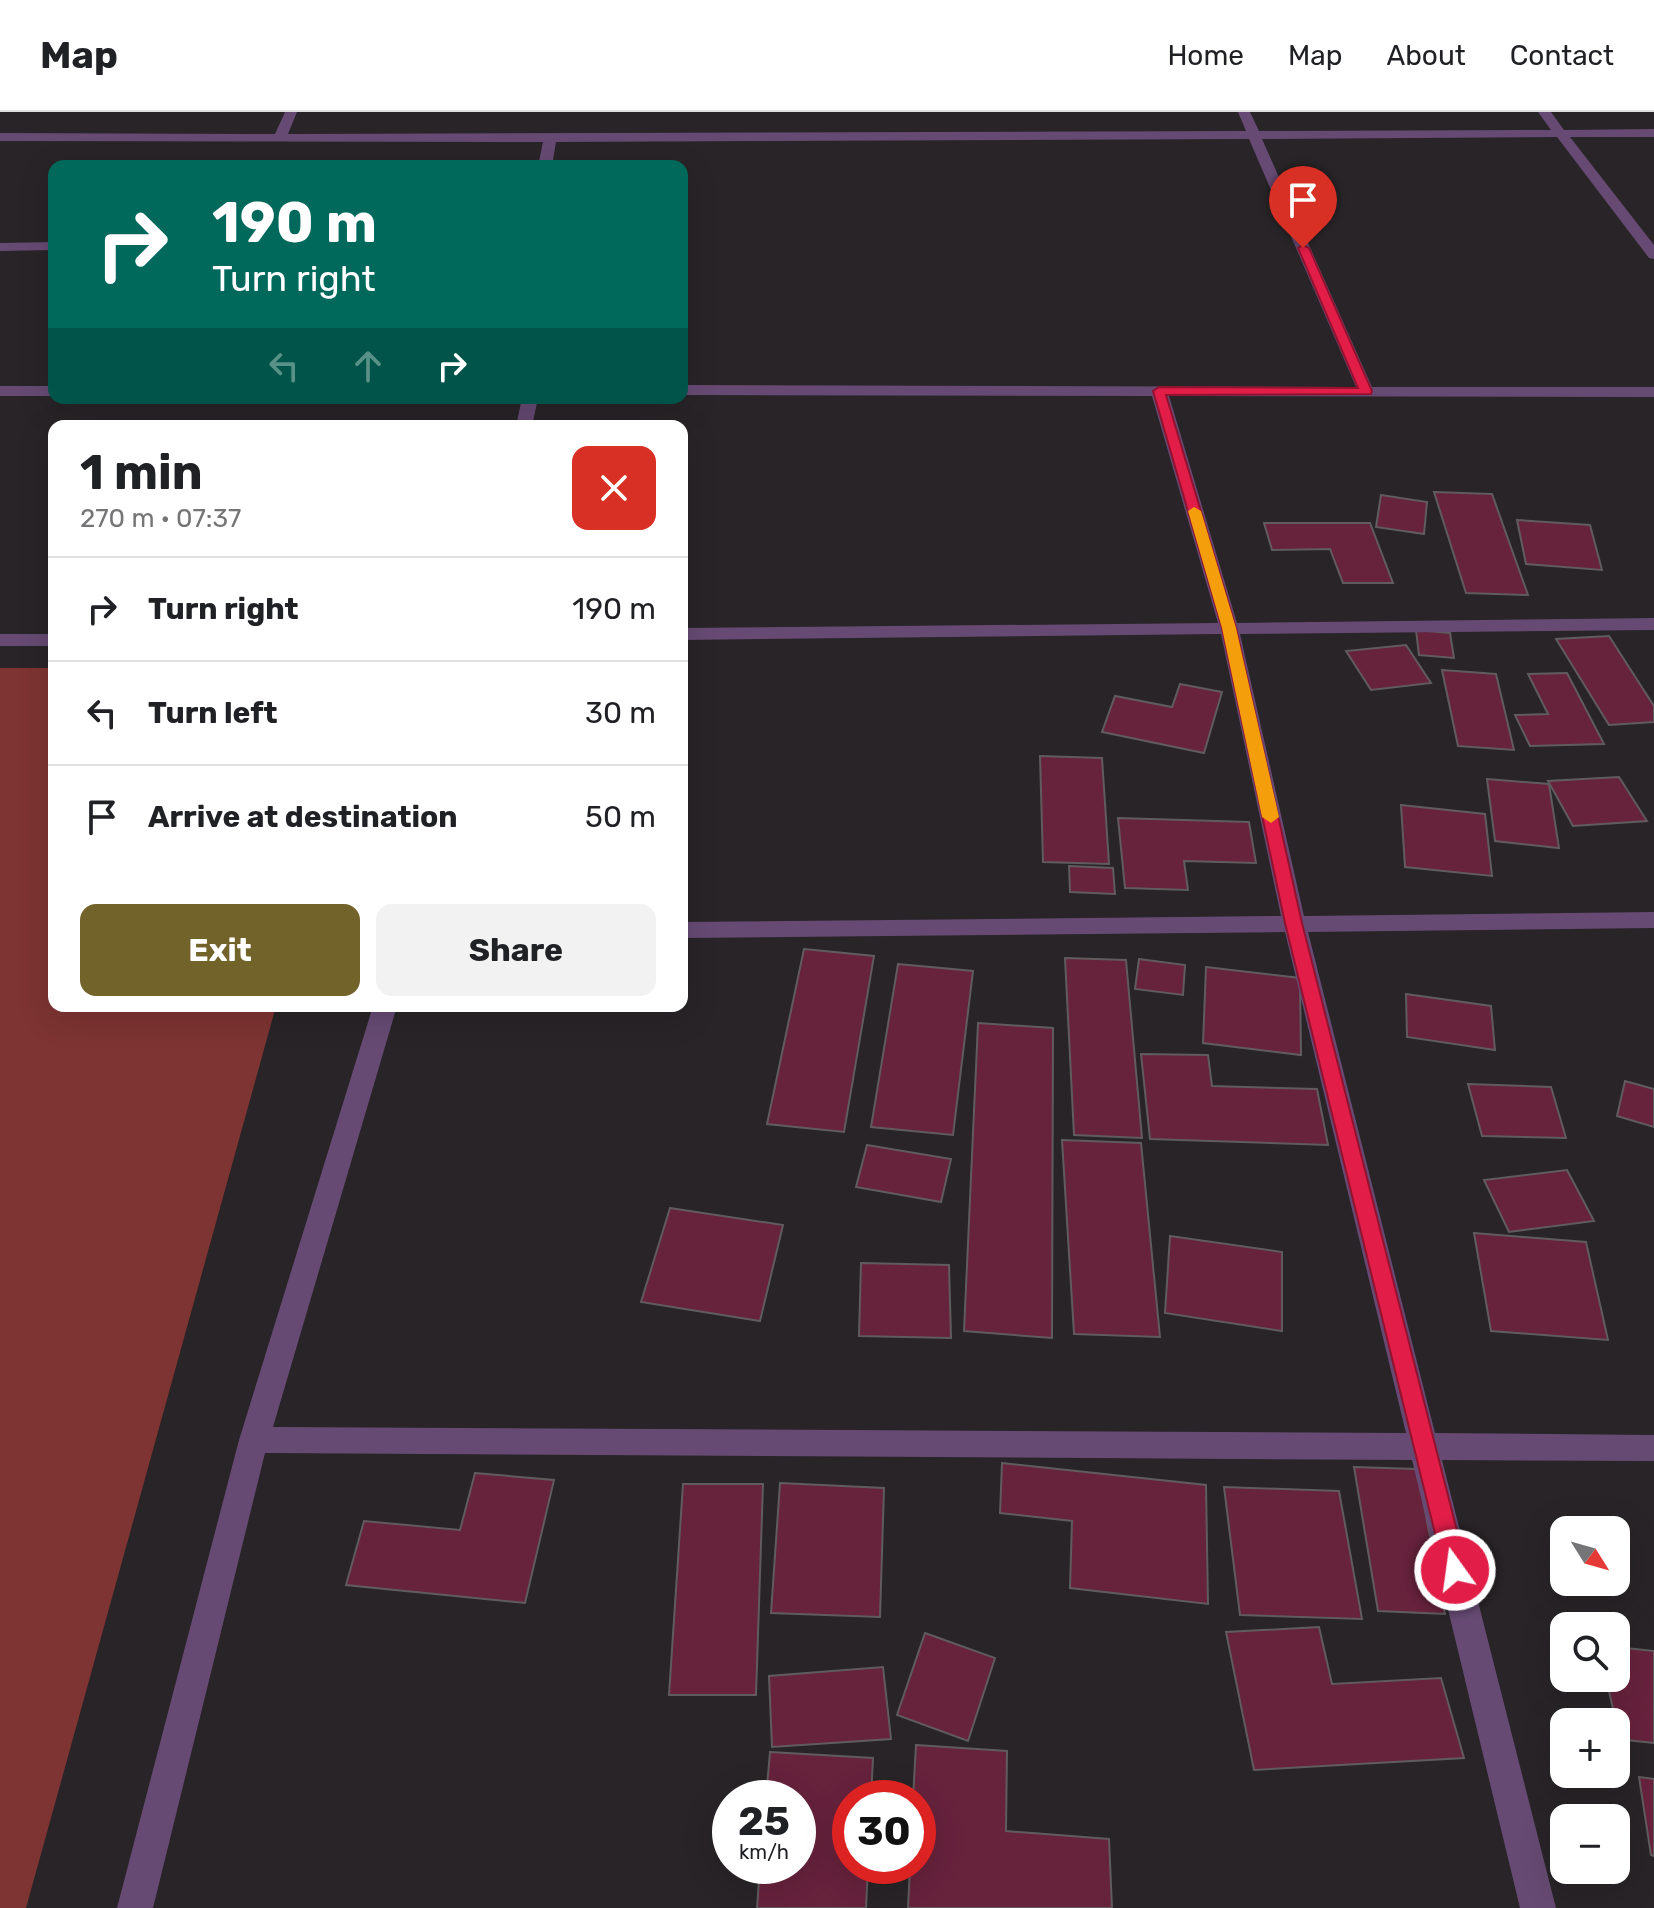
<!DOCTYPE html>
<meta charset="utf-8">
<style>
body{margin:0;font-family:Rubik,sans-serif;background:#f2f2f2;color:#202124;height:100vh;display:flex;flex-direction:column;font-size:30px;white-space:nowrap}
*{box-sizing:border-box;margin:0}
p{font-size:26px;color:#757577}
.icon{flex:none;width:44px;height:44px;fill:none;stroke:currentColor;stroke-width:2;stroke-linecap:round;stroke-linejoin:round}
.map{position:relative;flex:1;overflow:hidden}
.drawer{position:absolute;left:48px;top:308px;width:640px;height:592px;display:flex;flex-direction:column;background:#fff;border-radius:16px;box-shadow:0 8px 32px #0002}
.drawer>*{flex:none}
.top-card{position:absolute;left:48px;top:48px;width:640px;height:244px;border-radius:16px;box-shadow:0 8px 32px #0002;background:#00695c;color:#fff;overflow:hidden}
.needle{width:52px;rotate:127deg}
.fabs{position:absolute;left:1550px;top:1404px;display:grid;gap:16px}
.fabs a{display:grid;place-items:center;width:80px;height:80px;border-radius:16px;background:#fff;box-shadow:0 8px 32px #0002;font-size:40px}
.speed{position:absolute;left:712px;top:1668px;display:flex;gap:16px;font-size:40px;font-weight:700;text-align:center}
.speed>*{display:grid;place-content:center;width:104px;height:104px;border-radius:50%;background:#fff;box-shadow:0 8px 32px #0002;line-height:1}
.speed small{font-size:20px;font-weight:400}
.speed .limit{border:12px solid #d22;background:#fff;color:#111}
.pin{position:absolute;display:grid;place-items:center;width:68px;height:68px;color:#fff;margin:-82px -34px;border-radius:50% 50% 50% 0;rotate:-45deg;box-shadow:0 0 8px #0007}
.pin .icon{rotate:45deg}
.me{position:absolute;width:88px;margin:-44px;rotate:346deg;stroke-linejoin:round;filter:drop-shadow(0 0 6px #0008)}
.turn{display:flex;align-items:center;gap:28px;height:168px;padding:0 32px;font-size:36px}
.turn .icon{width:104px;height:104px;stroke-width:2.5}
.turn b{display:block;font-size:56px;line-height:68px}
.lanes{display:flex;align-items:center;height:76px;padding:0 32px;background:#0003;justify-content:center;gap:40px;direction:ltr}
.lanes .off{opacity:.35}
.round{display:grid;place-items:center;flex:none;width:84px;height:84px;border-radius:16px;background:#f2f2f2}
.summary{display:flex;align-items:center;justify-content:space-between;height:136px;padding:0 32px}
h1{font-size:48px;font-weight:700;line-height:60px}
.button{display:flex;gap:16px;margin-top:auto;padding:16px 32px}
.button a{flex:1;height:92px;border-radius:16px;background:#72632b;color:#fff;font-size:32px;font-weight:700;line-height:92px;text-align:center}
.button a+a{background:#f2f2f2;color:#202124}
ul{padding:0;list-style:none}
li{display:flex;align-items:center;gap:24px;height:104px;padding:0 32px;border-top:2px solid #e0e0e0}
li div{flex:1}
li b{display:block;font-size:30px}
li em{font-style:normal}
header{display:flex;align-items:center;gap:48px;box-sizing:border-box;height:112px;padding:0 40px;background:#fff;border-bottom:2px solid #e0e0e0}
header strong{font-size:38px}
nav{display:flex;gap:44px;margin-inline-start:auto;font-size:28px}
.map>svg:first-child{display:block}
.forest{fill:#7d3432}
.building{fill:#67223c;stroke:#605c5d;stroke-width:2}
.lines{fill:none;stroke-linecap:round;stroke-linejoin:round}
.minor{fill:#664a73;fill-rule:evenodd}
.route{fill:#e11d48;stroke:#92132f;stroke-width:2}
.slow{fill:#f59e0b}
</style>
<header>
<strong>Map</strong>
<nav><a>Home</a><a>Map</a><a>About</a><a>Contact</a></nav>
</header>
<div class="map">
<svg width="1654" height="1796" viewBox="0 0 1654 1796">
<rect width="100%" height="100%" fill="#282427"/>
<path class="forest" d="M0 556H54V894H276L26 1796H0Z"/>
<g class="building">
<path d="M1434 380 1492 382 1528 483 1466 481Z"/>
<path d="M1381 383 1427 390 1424 422 1376 415Z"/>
<path d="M1517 408 1590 413 1602 458 1526 452Z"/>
<path d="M1264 411H1370L1393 471H1343L1330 437 1272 438Z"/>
<path d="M1416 518 1450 521 1454 546 1419 543Z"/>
<path d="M1609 524 1654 594V610L1609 613 1556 527Z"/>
<path d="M1406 533 1431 571 1371 578 1346 539Z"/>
<path d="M1442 558 1496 562 1514 638 1458 634Z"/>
<path d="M1567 561 1604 632 1530 634 1515 603 1548 602 1528 562Z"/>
<path d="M1180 572 1222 580 1204 641 1102 620 1115 584 1172 595Z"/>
<path d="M1040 644 1102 646 1109 752 1043 750Z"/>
<path d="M1619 665 1647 709 1573 714 1548 669Z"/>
<path d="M1487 667 1549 672 1559 736 1495 729Z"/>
<path d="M1401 693 1485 702 1492 764 1405 755Z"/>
<path d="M1118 706 1249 710 1256 751 1184 749 1188 778 1125 776Z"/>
<path d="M1069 754 1113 756 1115 782 1070 780Z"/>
<path d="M804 837 874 844 844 1020 767 1012Z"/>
<path d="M1065 846 1126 848 1142 1026 1074 1023Z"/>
<path d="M1139 847 1185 853 1183 883 1135 877Z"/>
<path d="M898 852 973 859 953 1023 871 1015Z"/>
<path d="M1206 855 1300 866 1301 943 1203 931Z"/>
<path d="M1406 882 1491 894 1495 938 1407 925Z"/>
<path d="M978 911 1053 916 1052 1226 964 1219Z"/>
<path d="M1141 942 1208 943 1212 974 1317 977 1328 1033 1150 1027Z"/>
<path d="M1625 969 1654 977V1015L1617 1004Z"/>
<path d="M1468 972 1551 975 1566 1026 1482 1024Z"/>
<path d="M1062 1028 1141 1031 1160 1225 1074 1222Z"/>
<path d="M867 1033 951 1047 941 1090 856 1075Z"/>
<path d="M1567 1058 1594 1109 1509 1120 1484 1068Z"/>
<path d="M670 1096 783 1113 760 1209 641 1190Z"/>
<path d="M1474 1121 1586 1130 1608 1228 1491 1219Z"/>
<path d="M1170 1124 1282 1140V1219L1165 1201Z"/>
<path d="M861 1151 949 1153 951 1226 859 1224Z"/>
<path d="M1002 1351 1206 1373 1208 1492 1070 1476 1072 1409 1000 1401Z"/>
<path d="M1354 1355 1417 1357 1445 1502 1378 1499Z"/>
<path d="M475 1361 554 1368 525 1491 346 1473 364 1409 460 1418Z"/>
<path d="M780 1371 884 1376 880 1505 771 1501Z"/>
<path d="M683 1372H763L756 1583H669Z"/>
<path d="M1224 1375 1339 1379 1362 1507 1240 1503Z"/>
<path d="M1319 1515 1332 1572 1441 1566 1464 1646 1254 1658 1226 1520Z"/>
<path d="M925 1521 995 1546 968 1629 897 1603Z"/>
<path d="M1616 1535 1654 1539V1631L1617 1627 1616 1610 1606 1566H1616Z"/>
<path d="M883 1555 891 1627 772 1635 769 1564Z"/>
<path d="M916 1633 1007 1639 1006 1719 1109 1727 1112 1796H908L910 1754H918V1686H913Z"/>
<path d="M770 1640 873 1646 871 1686H850V1754H868L866 1796H757L760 1754H798V1686H766Z"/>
<path d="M1639 1665 1654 1667V1744L1651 1743Z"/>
</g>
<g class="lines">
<g class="minor">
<path d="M285 0H297L288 22 1246 19 1238 0H1250L1259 19 1551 18 1538 0H1551L1564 18 1654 17V25H1570L1654 133V147L1649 146 1557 25 1262 27 1372 275H1654V285L1169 284 1237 511 1654 506V518L1240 522 1304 804 1654 800V816L1308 820 1435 1321 1654 1323V1349L1442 1348 1556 1796H1520L1412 1348 265 1341 153 1796H117L239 1328 373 894H397L273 1315 1406 1321 1285 820 682 826V810L1281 804 1221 522 682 528V516L1218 511 1152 284 682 283V273L1356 275 1249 27 556 30 552 54H538L543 30 0 29V21L275 22Z"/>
<path d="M54 130V138L0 139V131Z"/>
<rect x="0" y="274" width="54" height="10"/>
<path d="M522 286H538L532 314H516Z"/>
<rect x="0" y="522" width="54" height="12"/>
</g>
</g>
<path class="route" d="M1303 133 1309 136 1372 279 1371 282 1166 283 1236 516 1302 811 1467 1458 1464 1465 1455 1469 1447 1465 1444 1458 1285 811 1222 516 1153 279 1159 275 1358 276 1298 136Z"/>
<path class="slow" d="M1194 395 1201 399 1236 516 1279 705 1271 711 1262 705 1222 516 1188 399Z"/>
</svg>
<div class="fabs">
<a><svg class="needle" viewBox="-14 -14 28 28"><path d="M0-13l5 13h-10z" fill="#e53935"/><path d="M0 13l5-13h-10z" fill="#757577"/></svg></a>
<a><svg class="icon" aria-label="search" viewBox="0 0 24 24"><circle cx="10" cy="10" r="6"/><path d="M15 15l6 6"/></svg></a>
<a>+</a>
<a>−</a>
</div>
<div class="speed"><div>25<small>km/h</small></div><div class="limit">30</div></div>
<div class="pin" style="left:1303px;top:136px;background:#d93025"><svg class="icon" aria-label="arrive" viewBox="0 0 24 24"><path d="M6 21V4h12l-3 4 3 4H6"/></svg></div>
<svg class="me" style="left:1455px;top:1458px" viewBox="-20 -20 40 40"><circle r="17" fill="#e11d48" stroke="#fff" stroke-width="3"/><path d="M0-11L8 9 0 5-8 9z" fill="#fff"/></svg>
<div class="top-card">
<div class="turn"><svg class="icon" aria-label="right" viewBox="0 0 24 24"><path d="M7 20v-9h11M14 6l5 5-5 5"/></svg><div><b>190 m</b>Turn right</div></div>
<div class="lanes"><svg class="icon off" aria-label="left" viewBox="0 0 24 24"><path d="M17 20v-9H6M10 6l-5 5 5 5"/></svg><svg class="icon off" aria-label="ahead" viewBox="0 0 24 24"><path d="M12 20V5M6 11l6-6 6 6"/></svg><svg class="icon" aria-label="right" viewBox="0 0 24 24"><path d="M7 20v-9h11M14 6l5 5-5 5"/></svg></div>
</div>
<section class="drawer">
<div class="summary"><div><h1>1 min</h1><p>270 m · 07:37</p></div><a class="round" style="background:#d93025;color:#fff"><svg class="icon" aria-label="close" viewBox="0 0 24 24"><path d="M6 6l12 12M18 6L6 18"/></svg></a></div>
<ul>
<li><svg class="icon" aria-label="right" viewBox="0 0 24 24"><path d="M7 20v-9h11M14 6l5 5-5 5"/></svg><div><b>Turn right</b></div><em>190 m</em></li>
<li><svg class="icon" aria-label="left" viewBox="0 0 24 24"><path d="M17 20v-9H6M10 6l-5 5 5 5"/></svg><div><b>Turn left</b></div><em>30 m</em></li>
<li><svg class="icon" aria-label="arrive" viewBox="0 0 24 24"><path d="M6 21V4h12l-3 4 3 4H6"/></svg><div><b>Arrive at destination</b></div><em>50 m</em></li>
</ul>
<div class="button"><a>Exit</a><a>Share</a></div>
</section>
</div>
